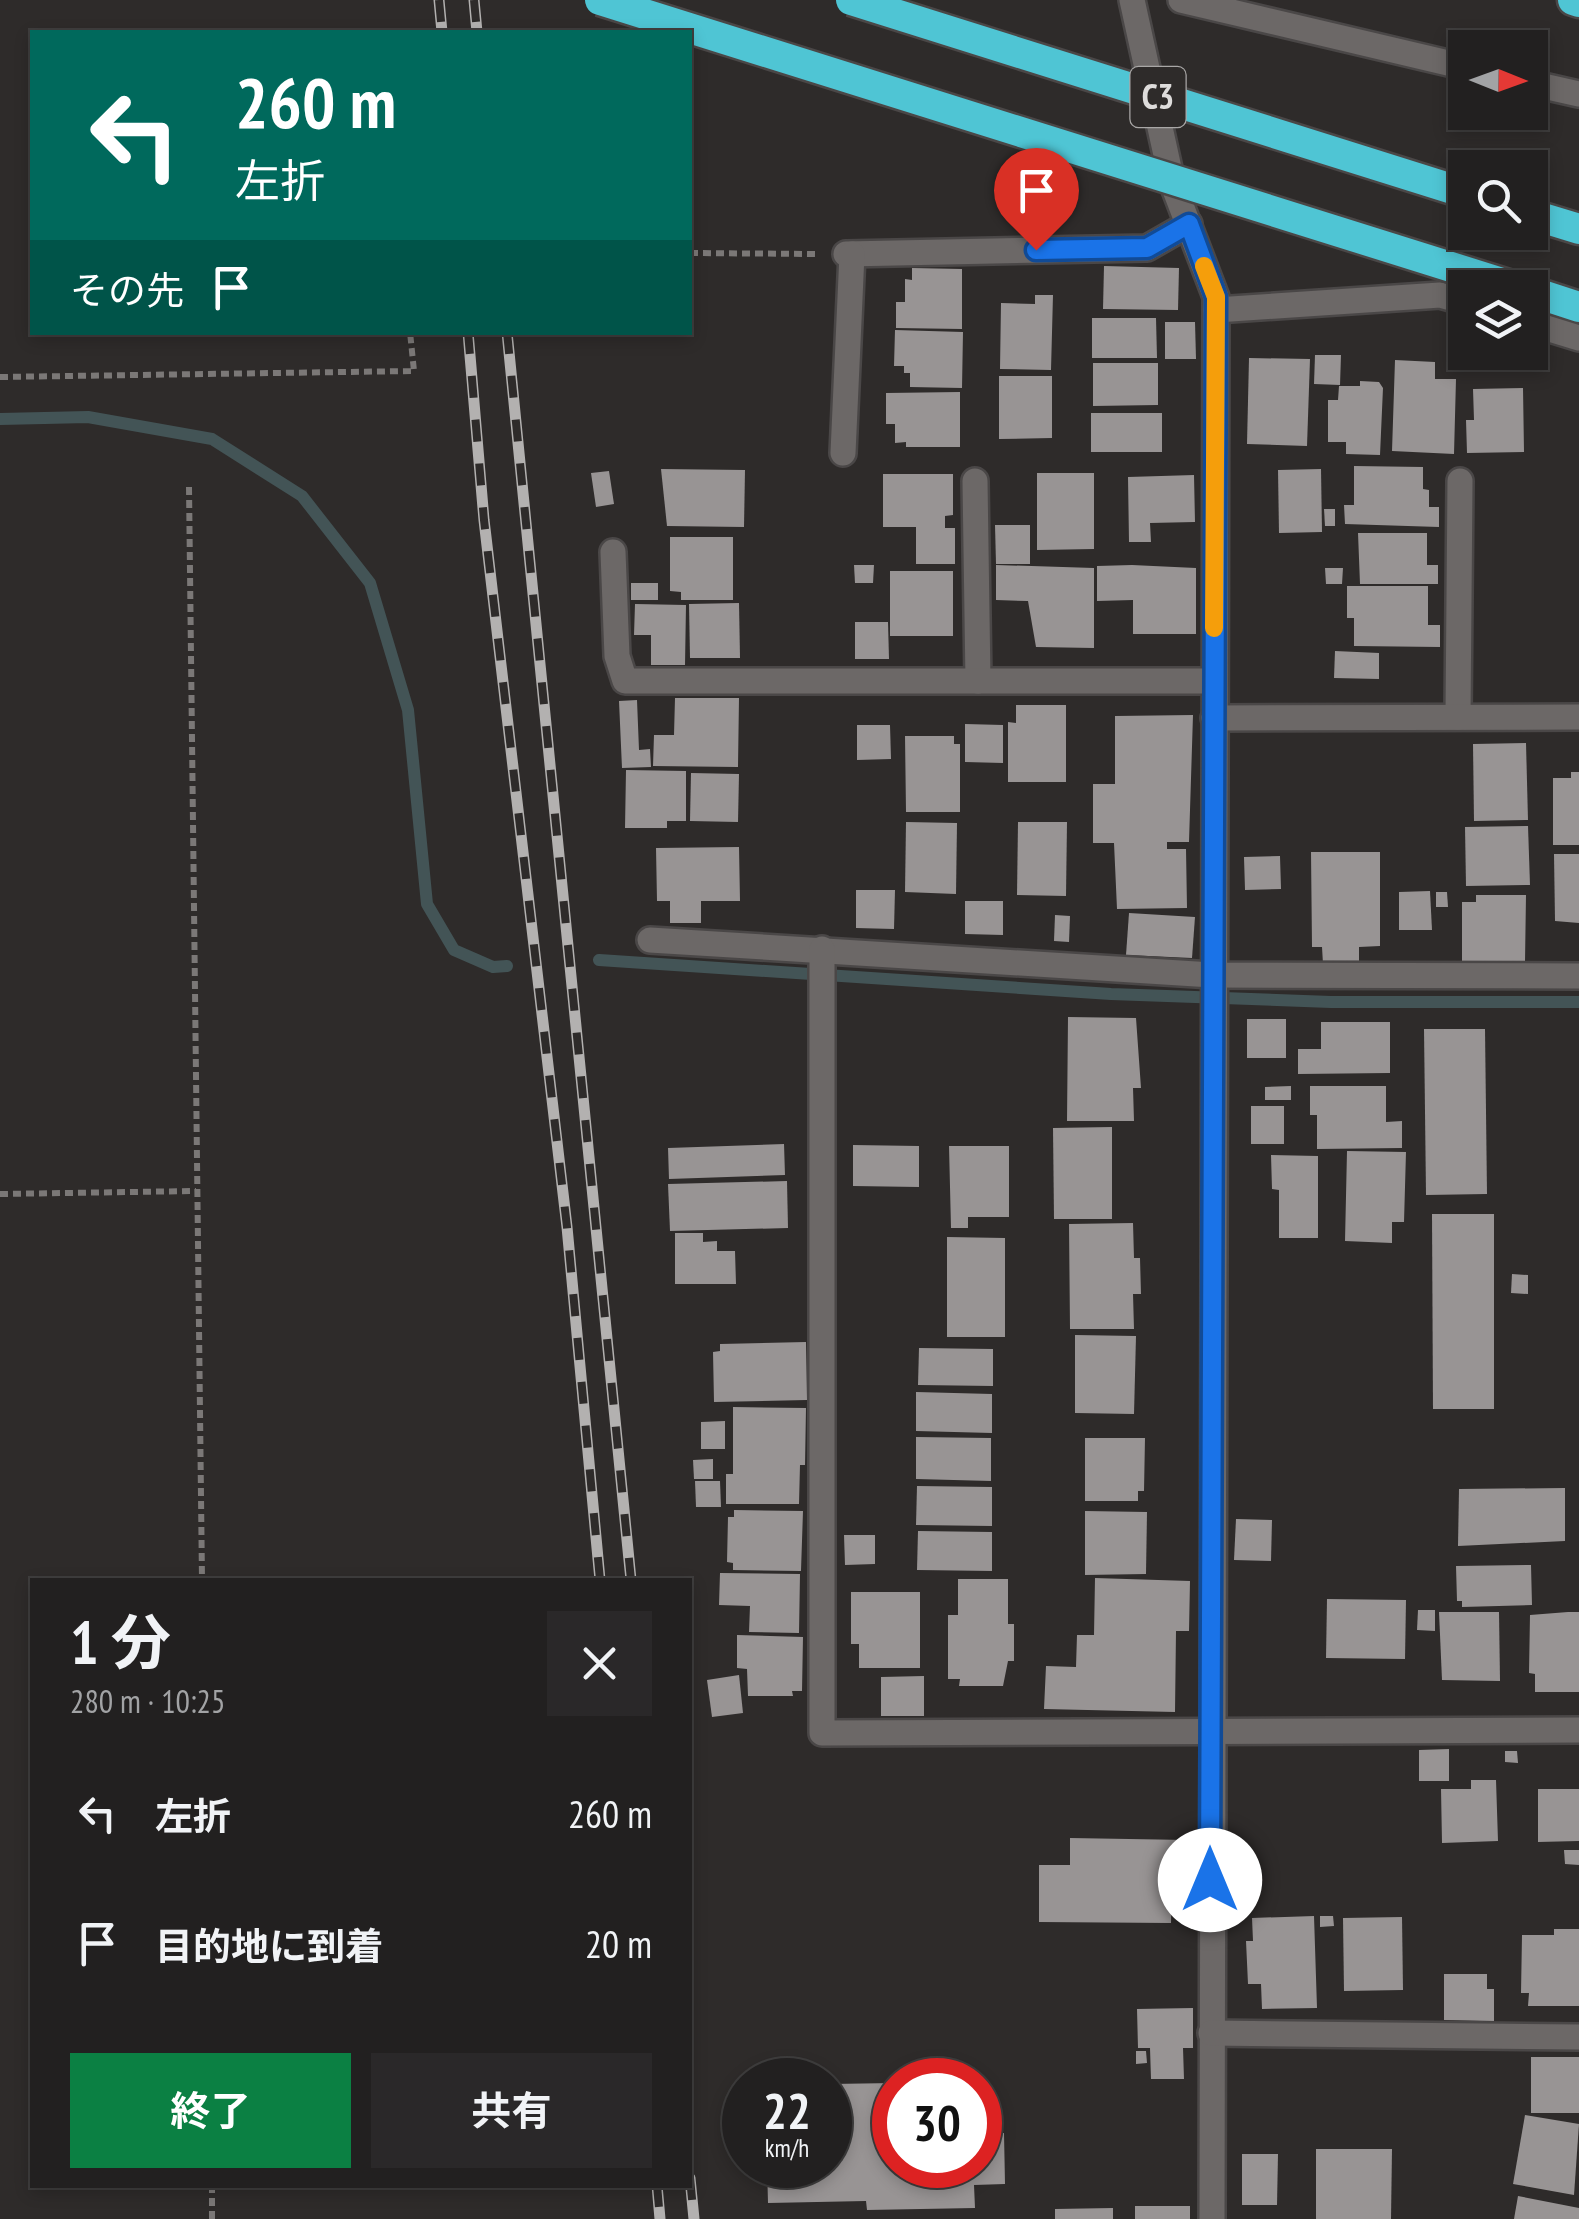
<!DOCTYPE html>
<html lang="ja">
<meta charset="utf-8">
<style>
body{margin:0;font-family:"PT Sans Narrow","Noto Sans JP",sans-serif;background:#2a2829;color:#f1f3f6;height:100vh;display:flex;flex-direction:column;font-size:38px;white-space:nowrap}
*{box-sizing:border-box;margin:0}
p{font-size:32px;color:#a2a3a5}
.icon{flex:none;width:55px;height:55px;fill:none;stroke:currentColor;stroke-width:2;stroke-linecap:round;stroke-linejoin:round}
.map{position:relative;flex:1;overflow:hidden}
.sheet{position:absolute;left:30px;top:1578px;width:662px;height:610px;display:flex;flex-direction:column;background:#222020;border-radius:0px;box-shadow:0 5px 15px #0003,0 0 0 2px #3f3e3e}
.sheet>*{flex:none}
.top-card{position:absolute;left:30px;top:30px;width:662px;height:305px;border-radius:0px;box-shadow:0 5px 15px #0003,0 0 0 2px #3f3e3e;background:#00695c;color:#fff;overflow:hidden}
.needle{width:65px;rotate:91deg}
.buttons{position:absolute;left:1448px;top:30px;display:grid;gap:20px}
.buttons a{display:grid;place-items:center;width:100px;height:100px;border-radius:0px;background:#222020;box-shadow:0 5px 15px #0003,0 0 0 2px #3f3e3e;font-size:50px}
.speed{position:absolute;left:722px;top:2058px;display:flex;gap:20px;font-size:50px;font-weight:700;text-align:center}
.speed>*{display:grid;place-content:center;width:130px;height:130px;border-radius:50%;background:#222020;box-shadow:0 5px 15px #0003,0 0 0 2px #3f3e3e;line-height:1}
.speed small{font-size:25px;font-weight:400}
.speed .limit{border:15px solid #d22;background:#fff;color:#111}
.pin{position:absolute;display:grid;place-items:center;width:85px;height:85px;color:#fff;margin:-102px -42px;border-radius:50% 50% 50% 0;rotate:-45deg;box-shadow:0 0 10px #0007}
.pin .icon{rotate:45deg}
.me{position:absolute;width:110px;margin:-55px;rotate:0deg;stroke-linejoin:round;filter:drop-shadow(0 0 8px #0008)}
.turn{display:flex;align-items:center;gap:35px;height:210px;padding:0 40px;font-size:45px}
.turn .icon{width:130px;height:130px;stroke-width:2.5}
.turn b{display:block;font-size:70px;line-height:85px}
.then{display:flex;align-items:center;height:95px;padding:0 40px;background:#0003;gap:20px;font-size:38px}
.round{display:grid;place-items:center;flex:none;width:105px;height:105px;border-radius:0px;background:#2a2829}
.summary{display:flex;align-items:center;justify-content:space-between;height:170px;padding:0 40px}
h1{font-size:60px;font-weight:700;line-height:75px}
.button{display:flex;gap:20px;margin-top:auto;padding:20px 40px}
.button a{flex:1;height:115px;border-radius:0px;background:#0b8043;color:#fff;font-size:40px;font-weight:700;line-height:115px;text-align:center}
.button a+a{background:#2a2829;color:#f1f3f6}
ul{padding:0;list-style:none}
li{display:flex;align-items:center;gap:30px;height:130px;padding:0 40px}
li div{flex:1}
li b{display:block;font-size:38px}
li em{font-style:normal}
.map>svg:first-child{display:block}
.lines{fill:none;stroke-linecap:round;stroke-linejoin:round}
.stream{stroke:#435456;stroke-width:12}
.building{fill:#989494}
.street-casing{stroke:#4a4747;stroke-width:30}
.highway-casing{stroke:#4a4747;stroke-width:35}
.path{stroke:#7b7877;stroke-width:6;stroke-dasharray:8 5;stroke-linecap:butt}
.street{stroke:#6c6867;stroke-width:25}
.highway{stroke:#4fc5d4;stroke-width:30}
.rail-casing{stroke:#b3b1b0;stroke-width:11}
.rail{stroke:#2e2b2a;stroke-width:8;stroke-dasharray:22;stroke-linecap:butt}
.highway-bridge-casing{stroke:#4a4747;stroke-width:35;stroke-linecap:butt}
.highway-bridge{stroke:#4fc5d4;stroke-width:30}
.route-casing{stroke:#114b97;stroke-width:25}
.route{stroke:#1a73e8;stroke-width:18}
.slow{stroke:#f59e0b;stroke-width:18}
.labels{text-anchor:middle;stroke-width:10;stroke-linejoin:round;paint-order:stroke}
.shield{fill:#2e2b2a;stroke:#a9a7a6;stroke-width:2.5}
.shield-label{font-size:35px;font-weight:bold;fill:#dedcdb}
</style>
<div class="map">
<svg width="1579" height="2219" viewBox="0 0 1579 2219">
<rect width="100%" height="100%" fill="#2e2b2a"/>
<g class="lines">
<g class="stream">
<path d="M0 419 88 417 212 439 302 496 370 583 408 710 427 904 454 950 493 967 507 966"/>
<path d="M599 960 1111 994 1331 1002H1579"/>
</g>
</g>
<g class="building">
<path d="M1104 266 1179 268 1178 310 1103 309Z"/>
<path d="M912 268 962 269V329L896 328V302H905V279L912 280Z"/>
<path d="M1035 295H1053L1051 370 1000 369 1001 303 1035 304Z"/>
<path d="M1092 318H1156L1157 358H1092Z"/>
<path d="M1165 322H1195L1196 359H1165Z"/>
<path d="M895 330 963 332 962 388 910 387V373H904V366H894Z"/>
<path d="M1315 355H1341L1340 385 1314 384Z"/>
<path d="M1249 358 1310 359 1307 446 1247 444Z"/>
<path d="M1395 360 1435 362V379H1456L1454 454 1392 451Z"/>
<path d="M1093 363H1158V405L1093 406Z"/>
<path d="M999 376H1052V438L999 439Z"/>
<path d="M1360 381 1379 382 1383 388 1380 455 1346 454V442H1328V400H1338L1339 386H1360Z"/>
<path d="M1523 388 1524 452 1467 453 1466 420H1474L1473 389Z"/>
<path d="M960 392V447H906V442L895 443V424H886V393Z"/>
<rect x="1091" y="413" width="71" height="39"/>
<path d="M1354 466 1423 467V489L1429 490V507H1439V527L1345 524 1344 505H1354Z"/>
<path d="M661 469 745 470 744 527 667 526Z"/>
<path d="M1321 469 1322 532 1279 533 1278 470Z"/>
<path d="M609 471 614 504 596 507 591 473Z"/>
<path d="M1037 473H1094V549L1037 550Z"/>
<path d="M883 474H953V515L945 516V528H955V564H916V527H883Z"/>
<path d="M1194 475 1195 522 1150 523 1151 542H1129L1128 477Z"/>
<path d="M1324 509H1335V526H1325Z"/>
<path d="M995 525H1030V564H996Z"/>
<path d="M1358 533H1427V565H1438V584H1360Z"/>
<path d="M670 537H733V600H681V592L670 591Z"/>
<path d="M854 565H874L873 583H855Z"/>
<path d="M996 565 1094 568V648L1036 647 1028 601 996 600Z"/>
<path d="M1132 565 1196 568V634H1133V600L1097 601V566Z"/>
<path d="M1325 568H1343L1342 584H1326Z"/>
<rect x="890" y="571" width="63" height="65"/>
<rect x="631" y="583" width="27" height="17"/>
<path d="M1347 586H1428V625H1440V647L1354 646V618H1347Z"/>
<path d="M739 603 740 658H690L689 604Z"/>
<path d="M635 604 686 605 685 665H651V635H634Z"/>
<path d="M855 622H888L889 659H855Z"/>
<path d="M1335 651 1379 653V679L1334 678Z"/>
<path d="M675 698H739L738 767 653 766 654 735H674Z"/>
<path d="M637 700 639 750 650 749 651 767 622 768 619 701Z"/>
<path d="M1016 705H1066V782H1008V722L1016 723Z"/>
<path d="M1193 715 1189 842H1167V849H1186L1187 908 1117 909 1114 843H1093V784H1115V716Z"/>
<path d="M965 724 1003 725V763L965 762Z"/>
<path d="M857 725H890L891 759 857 760Z"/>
<path d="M905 736H954V744H960V812H906Z"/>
<path d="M1526 743 1528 820 1474 821 1473 744Z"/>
<path d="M626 770 686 771V821H667V828H625Z"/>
<path d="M1571 772H1579V845H1553V778H1571Z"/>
<path d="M691 773 739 774 738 822 690 821Z"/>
<path d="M906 822 957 823 956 894 905 892Z"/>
<path d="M1018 822H1067L1066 896 1017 895Z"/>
<path d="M1528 826 1530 885 1466 886 1465 827Z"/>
<path d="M739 847 740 901H701V923H670V901H657L656 848Z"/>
<path d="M1311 852H1380V946L1359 947V964H1323L1322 947H1312Z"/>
<path d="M1554 854H1579V923L1555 921Z"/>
<path d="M1280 856 1281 889 1245 890 1244 857Z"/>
<path d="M856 890H895L894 929 856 928Z"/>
<path d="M1430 891 1432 930H1399V892Z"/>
<path d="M1436 892H1447L1448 907H1436Z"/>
<path d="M1476 895H1526L1525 962H1462V902H1476Z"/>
<path d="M965 901H1003V935L965 934Z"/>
<path d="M1129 913 1195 917 1192 958 1126 955Z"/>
<path d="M1055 915 1070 916 1069 942 1054 941Z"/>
<path d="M1068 1017 1136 1018 1141 1088H1133L1134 1121H1067Z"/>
<rect x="1247" y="1019" width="39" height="39"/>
<path d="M1321 1022H1390V1073L1298 1074V1049H1321Z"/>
<path d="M1424 1029H1485L1487 1194 1426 1195Z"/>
<path d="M1291 1086V1100H1265V1087Z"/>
<path d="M1310 1086H1386V1122L1402 1121V1148L1317 1149V1115H1310Z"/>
<rect x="1251" y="1106" width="33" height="38"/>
<path d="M1112 1127V1219H1054L1053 1128Z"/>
<path d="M784 1144 785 1175 669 1179 668 1148Z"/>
<path d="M853 1145 919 1146V1187L853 1186Z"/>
<path d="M949 1146H1009V1217H968V1228H951Z"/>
<path d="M1347 1151 1406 1152 1404 1222H1392V1243L1345 1241Z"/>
<path d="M1271 1155 1318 1156V1238H1279V1190L1272 1189Z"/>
<path d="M787 1181 788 1228 670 1231 668 1184Z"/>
<path d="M1432 1214H1494V1409H1433Z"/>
<path d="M1133 1223 1134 1258H1140L1141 1294H1133L1134 1329H1070L1069 1224Z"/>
<path d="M675 1233H703V1242L717 1241V1251H735L736 1284H675Z"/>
<path d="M947 1237 1005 1238V1337H947Z"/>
<path d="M1512 1274 1528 1275V1294L1511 1293Z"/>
<path d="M1075 1335 1136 1336 1134 1414 1075 1413Z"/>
<path d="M806 1342 807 1400 714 1402 713 1352 720 1351V1344Z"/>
<path d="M919 1348 993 1349V1386L918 1385Z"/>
<path d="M916 1392 992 1394V1433L916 1431Z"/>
<path d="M733 1407 806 1408 805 1465H800L799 1504H726V1474H733Z"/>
<path d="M725 1421V1449H701V1422Z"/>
<path d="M916 1437 991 1438V1481L916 1479Z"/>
<path d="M1085 1438H1145L1144 1491H1138V1501H1085Z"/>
<path d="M713 1459V1479H694L693 1460Z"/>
<path d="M695 1481H720L721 1507H696Z"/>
<path d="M917 1486 992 1487V1526L916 1525Z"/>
<path d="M1565 1488V1541L1458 1546 1459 1489Z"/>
<path d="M734 1510 803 1511 801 1571 733 1570V1563L727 1562 728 1517H734Z"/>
<path d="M1085 1511 1147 1512 1146 1574 1085 1575Z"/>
<path d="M1236 1519 1272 1520 1271 1561 1234 1560Z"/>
<path d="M918 1531 992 1532V1571L917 1570Z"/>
<path d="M844 1535H875V1564L845 1565Z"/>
<path d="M1531 1565 1532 1605 1462 1607V1601H1457L1456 1566Z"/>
<path d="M720 1573 800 1574 799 1633 749 1632 750 1606 719 1605Z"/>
<path d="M1095 1578 1190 1581 1189 1631H1176L1175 1712 1044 1709 1046 1666 1076 1667 1077 1635H1094Z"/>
<path d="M958 1579H1008V1624H1014V1661H1008L1003 1686H959L960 1679H948V1615H958Z"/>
<path d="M851 1592H920V1668H859V1644H851Z"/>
<path d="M1327 1599 1406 1600 1405 1659 1326 1658Z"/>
<path d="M1418 1610H1435V1631L1417 1630Z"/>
<path d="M1439 1612H1499L1500 1681 1442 1680Z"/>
<path d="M1568 1612H1579V1692H1535V1674L1529 1673 1530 1615Z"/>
<path d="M737 1635 803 1637 802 1691H792L793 1696H748L747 1669 737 1668Z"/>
<path d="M739 1675 743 1713 712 1717 707 1680Z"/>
<path d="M924 1676V1716H881V1677Z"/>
<path d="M1449 1749V1781H1419V1750Z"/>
<path d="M1505 1751H1517L1518 1763 1505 1762Z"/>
<path d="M1471 1780H1496L1498 1841 1442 1843 1441 1789H1471Z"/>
<path d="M1538 1789H1579V1841L1538 1842Z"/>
<path d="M1070 1838 1188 1840V1884H1172L1171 1923 1039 1922V1865H1070Z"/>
<path d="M1564 1850H1579V1865L1565 1864Z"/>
<path d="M1314 1916 1317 2008 1262 2009 1261 1984H1248L1246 1941H1253L1252 1918Z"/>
<path d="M1320 1916H1333L1334 1926 1320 1927Z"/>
<path d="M1402 1917 1403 1990 1344 1991 1343 1918Z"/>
<path d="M1554 1929H1579V2006H1528L1529 1993H1521L1522 1935H1554Z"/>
<path d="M1444 1974H1487V1989H1494V2021L1444 2020Z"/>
<path d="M1193 2008V2048H1183L1184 2079H1151L1150 2048H1138L1137 2009Z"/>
<path d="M1136 2051H1146L1147 2063 1136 2064Z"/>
<rect x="1531" y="2057" width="48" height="56"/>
<path d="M895 2083V2165H980V2133H1004L1005 2184 974 2185 975 2208 867 2210 866 2201 768 2203 767 2165H830V2084Z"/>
<path d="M1525 2115 1579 2124 1574 2195 1513 2184Z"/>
<path d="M1316 2149H1392L1391 2219H1316Z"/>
<path d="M1242 2154H1278L1277 2205H1242Z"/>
<path d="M1518 2196 1579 2208V2219H1514Z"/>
<rect x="1135" y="2206" width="55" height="13"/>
<path d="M1113 2208V2219H1055V2209Z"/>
</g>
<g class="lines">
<defs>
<g id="street">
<path d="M1132 0 1172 182 1216 297 1212 2219"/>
<path d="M1181 0 1465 67"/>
<path d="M1530 83 1579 94"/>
<path d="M846 254 1147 248 1189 224"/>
<path d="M1216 310 1440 295 1465 302"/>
<path d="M1530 323 1579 338"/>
<path d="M843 453 852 254"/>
<path d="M975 481 978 681"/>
<path d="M613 552 617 656 625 681H1214"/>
<path d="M1458 717 1460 481"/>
<path d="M1214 718 1579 717"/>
<path d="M650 940 1212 975 1579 976"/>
<path d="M822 949V1733L1579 1730"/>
<path d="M1211 2033 1579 2037"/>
</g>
<g id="highway">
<path d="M1573 0 1579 2"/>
<path d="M1530 214 1579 229"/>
<path d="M1530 291 1579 307"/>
</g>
</defs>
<use href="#street" class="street-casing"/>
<use href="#highway" class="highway-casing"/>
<g class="path">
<path d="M690 253 815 254"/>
<path d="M0 377 414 371 410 332"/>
<path d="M189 487 202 1580"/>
<path d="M0 1194 196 1191"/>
<path d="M212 2185V2219"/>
</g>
<use href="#street" class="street"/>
<use href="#highway" class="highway"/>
<defs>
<g id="rail">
<path d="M439 0 442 32"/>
<path d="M474 0 477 32"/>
<path d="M468 332 484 520 567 1227 600 1580"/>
<path d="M507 332 631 1580"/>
<path d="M690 2178 694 2219"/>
<path d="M657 2185 660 2219"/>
</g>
</defs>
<use href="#rail" class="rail-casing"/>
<use href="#rail" class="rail"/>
<defs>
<g id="highway-bridge">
<path d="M600 0 1518 288"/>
<path d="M851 0 1465 193"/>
</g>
</defs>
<use href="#highway-bridge" class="highway-bridge-casing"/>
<use href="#highway-bridge" class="highway-bridge"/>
</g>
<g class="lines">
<defs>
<path id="route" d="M1036 250 1147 248 1189 224 1216 297 1210 1880"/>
</defs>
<use href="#route" class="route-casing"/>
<use href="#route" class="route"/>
<path class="slow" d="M1204 266 1216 297 1214 628"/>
</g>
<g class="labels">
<rect class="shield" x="1130.5" y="67" width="55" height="60" rx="8"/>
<g class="shield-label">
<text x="1158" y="109">C3</text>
</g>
</g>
</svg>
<div class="buttons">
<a><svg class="needle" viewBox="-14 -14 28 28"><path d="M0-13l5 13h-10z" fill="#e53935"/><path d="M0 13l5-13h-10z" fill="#a2a3a5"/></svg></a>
<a><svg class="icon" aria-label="search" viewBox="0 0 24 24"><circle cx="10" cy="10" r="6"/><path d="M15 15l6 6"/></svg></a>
<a><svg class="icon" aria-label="layers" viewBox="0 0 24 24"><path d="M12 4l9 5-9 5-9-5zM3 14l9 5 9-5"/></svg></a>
</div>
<div class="speed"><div>22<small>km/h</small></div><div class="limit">30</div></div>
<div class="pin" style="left:1036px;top:250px;background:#d93025"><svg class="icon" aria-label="arrive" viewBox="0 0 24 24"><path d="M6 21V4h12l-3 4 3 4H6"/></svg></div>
<svg class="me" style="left:1210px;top:1880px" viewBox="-20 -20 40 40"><circle r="19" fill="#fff"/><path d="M0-13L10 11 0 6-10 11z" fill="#1a73e8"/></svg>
<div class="top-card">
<div class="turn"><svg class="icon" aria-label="left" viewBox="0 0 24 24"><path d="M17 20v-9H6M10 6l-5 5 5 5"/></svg><div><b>260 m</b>左折</div></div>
<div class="then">その先<svg class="icon" aria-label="arrive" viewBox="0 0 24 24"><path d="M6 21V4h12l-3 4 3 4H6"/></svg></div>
</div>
<section class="sheet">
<div class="summary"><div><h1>1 分</h1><p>280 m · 10:25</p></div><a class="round"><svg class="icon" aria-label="close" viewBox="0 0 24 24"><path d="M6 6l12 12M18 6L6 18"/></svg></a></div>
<ul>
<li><svg class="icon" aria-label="left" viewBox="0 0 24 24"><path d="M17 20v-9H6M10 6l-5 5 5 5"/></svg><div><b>左折</b></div><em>260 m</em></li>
<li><svg class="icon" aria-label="arrive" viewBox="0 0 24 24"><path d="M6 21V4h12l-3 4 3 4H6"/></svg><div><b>目的地に到着</b></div><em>20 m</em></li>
</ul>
<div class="button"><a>終了</a><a>共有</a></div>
</section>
</div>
